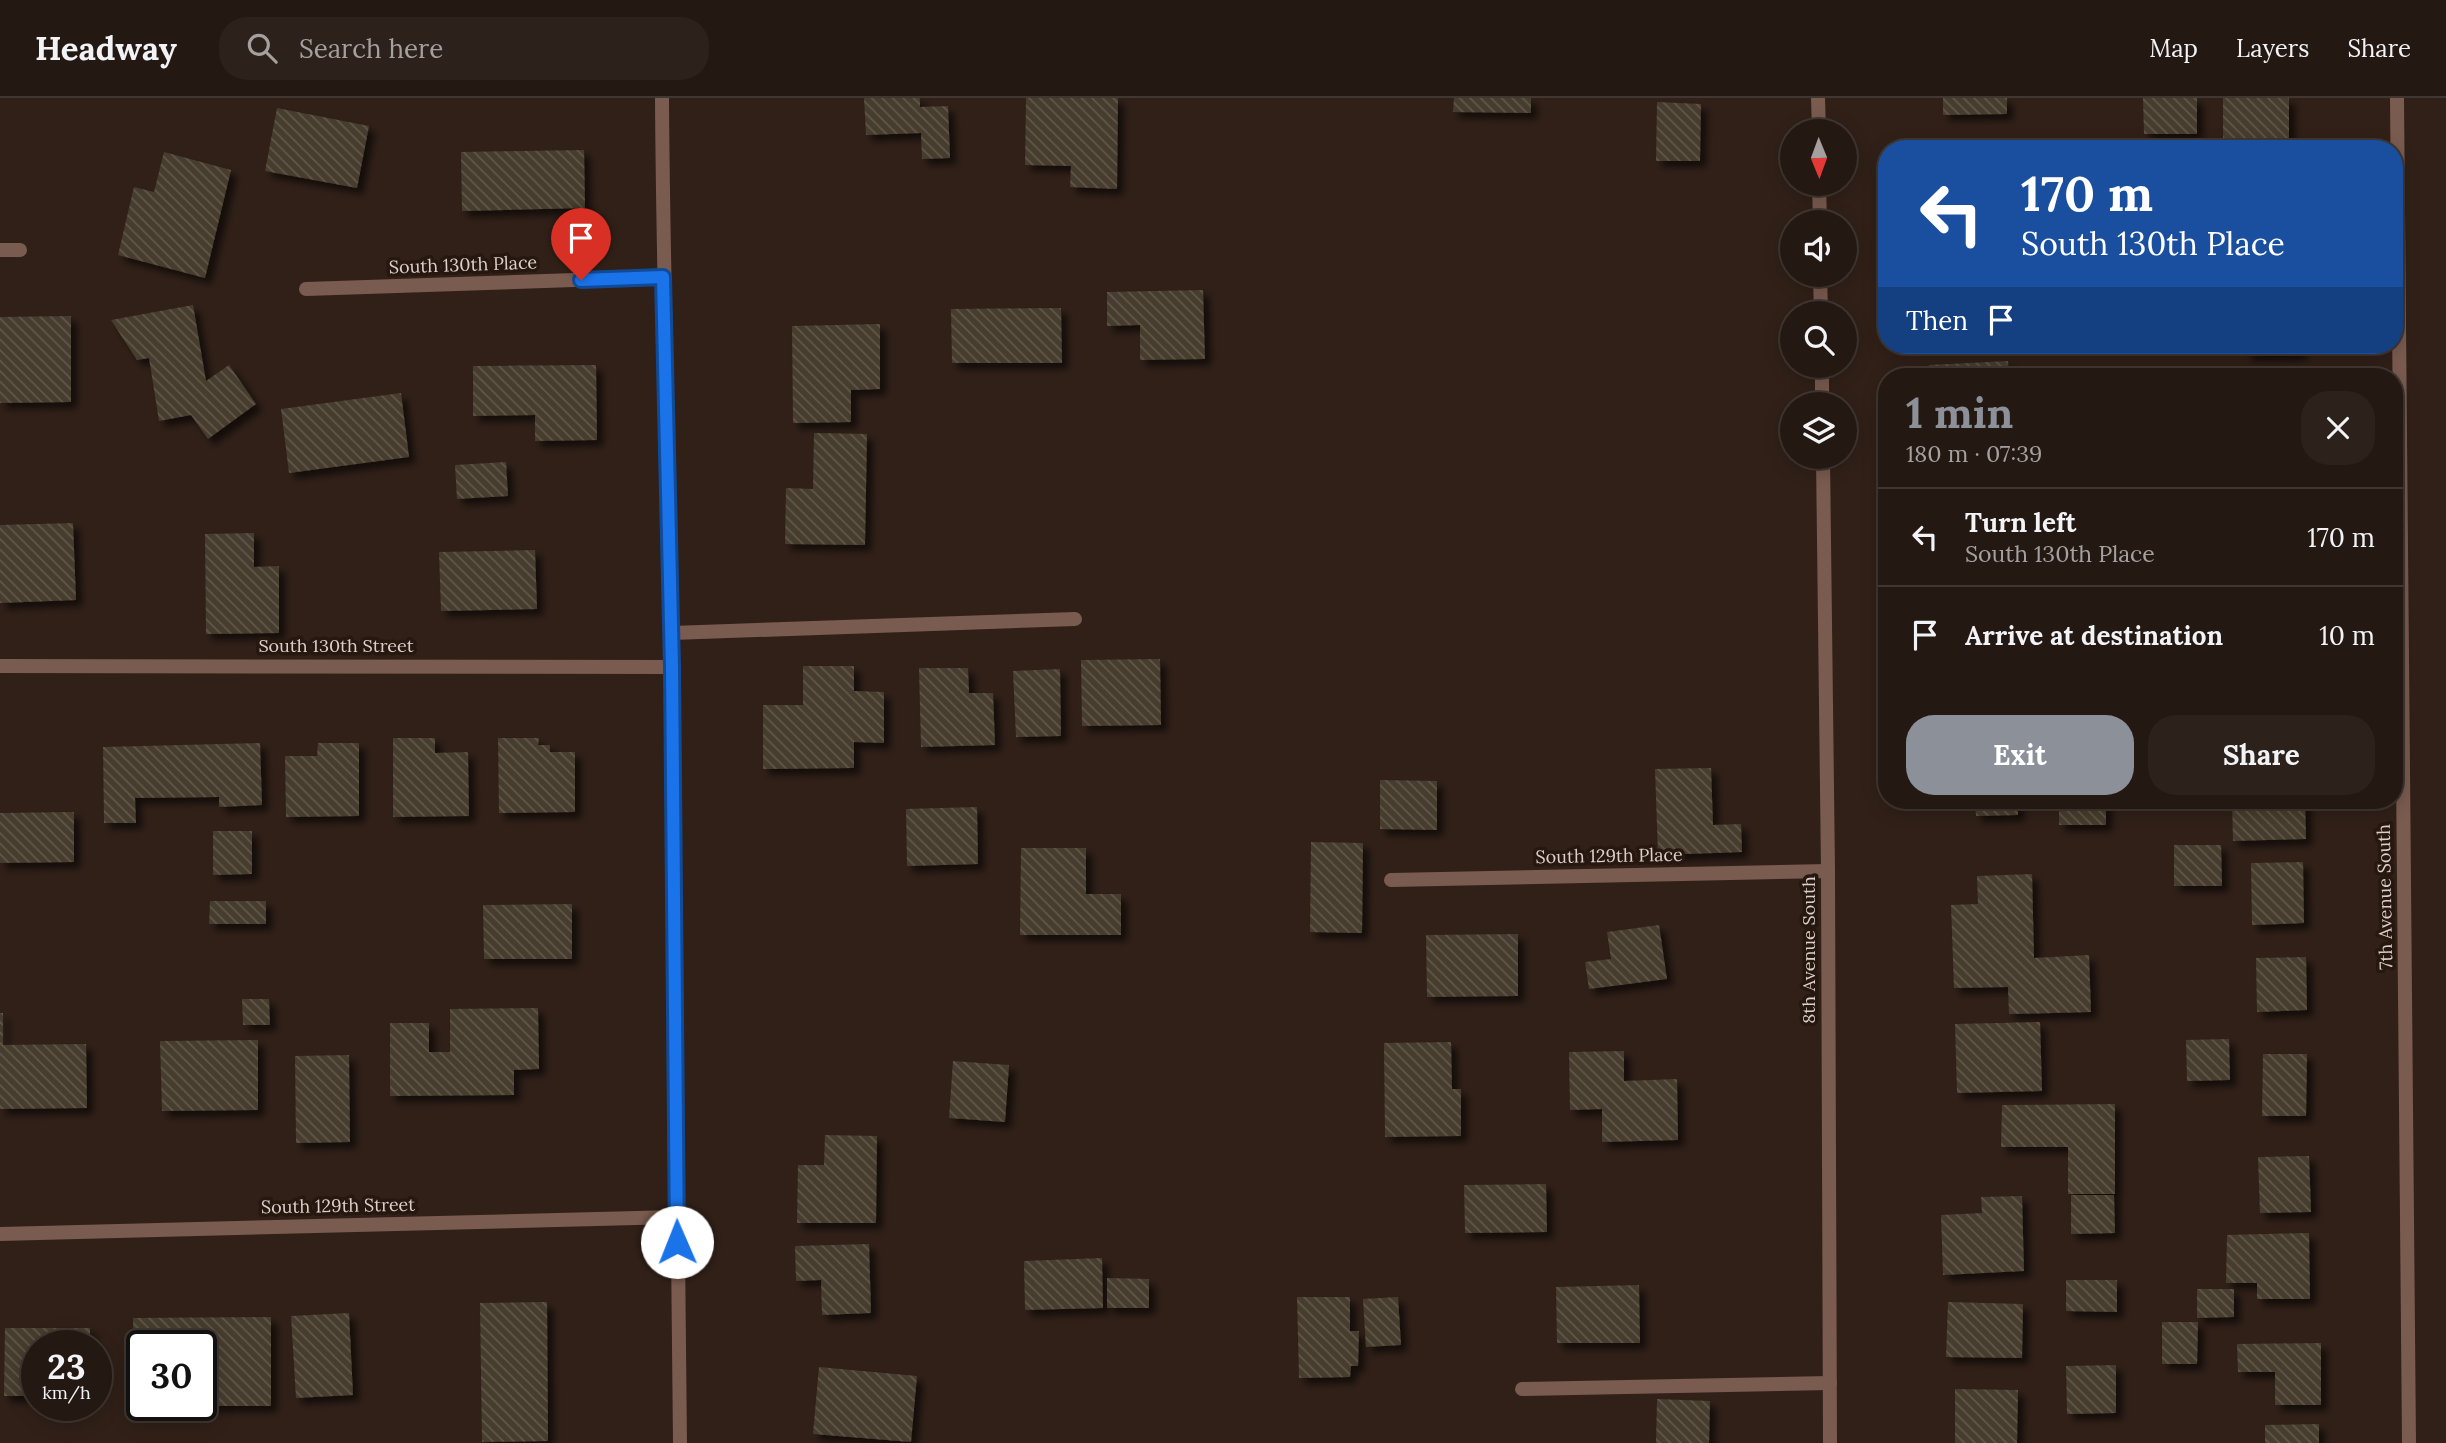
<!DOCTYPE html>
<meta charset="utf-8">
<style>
body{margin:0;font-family:Lora,serif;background:#2c211b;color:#f1f3f6;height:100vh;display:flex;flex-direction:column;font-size:26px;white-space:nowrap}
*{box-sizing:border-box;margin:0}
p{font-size:23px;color:#a3a09f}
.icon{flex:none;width:38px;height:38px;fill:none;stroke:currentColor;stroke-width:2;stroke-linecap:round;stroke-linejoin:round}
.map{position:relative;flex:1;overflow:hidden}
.sheet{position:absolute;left:1878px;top:270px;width:525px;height:441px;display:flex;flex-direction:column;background:#241812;border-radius:28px;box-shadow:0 4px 18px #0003,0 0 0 2px #413732}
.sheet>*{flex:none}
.banner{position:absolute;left:1878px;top:42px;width:525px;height:214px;border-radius:28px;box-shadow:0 4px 18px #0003,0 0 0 2px #413732;background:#1a4fa0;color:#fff;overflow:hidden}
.needle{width:46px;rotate:179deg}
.tools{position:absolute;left:1780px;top:21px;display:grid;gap:14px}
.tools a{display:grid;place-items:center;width:77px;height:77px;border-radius:50%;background:#241812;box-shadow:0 4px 18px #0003,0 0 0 2px #413732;font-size:35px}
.speed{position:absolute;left:21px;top:1232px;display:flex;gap:14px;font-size:35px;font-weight:700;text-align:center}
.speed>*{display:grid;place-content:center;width:91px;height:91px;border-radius:50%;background:#241812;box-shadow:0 4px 18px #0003,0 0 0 2px #413732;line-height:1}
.speed small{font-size:18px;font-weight:400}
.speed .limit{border:4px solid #111;border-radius:10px;background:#fff;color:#111}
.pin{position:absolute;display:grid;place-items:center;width:60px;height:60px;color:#fff;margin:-72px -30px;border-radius:50% 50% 50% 0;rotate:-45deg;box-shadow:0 0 7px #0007}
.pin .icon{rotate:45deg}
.me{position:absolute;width:77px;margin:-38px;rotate:359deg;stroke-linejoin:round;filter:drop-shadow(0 0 5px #0008)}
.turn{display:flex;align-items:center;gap:24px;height:147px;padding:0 28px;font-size:32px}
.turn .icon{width:91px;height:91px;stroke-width:2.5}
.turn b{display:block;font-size:49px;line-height:60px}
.then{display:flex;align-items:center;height:66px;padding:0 28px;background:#0003;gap:14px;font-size:26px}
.round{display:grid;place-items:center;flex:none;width:74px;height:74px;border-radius:28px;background:#2c211b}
.overview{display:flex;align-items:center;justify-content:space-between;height:119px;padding:0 28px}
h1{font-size:42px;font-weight:800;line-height:52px;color:#8c9099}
.primary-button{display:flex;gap:14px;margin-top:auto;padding:14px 28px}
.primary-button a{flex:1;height:80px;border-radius:28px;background:#8c9099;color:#fff;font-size:28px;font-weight:800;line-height:80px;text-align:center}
.primary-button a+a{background:#2c211b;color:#f1f3f6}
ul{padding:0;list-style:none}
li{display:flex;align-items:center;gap:21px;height:98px;padding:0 28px;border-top:2px solid #413732}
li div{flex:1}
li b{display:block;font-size:26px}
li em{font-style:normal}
header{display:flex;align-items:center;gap:42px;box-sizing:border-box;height:98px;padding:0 35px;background:#241812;border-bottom:2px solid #413732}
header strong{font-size:33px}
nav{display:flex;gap:38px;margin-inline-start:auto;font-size:24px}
.search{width:490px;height:63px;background:#2c211b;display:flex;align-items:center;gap:18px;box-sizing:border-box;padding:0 24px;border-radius:28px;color:#a3a09f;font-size:26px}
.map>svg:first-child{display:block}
.building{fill:url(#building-back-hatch);filter:url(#shadow)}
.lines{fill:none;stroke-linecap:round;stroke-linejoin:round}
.service{stroke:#7a5b4f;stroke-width:14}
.minor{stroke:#7a5b4f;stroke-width:14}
.tertiary{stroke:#7a5b4f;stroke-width:14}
.route-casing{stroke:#114b97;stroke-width:18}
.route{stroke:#1a73e8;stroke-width:12}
.labels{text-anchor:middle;stroke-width:7;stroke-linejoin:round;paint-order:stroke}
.street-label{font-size:18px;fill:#dacfca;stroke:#26170f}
</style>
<header>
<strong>Headway</strong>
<div class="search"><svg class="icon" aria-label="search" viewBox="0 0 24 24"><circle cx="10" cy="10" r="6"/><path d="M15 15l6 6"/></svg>Search here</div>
<nav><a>Map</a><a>Layers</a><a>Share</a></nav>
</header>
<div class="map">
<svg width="2446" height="1345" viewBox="0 0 2446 1345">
<defs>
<pattern id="building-back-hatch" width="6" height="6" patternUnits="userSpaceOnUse" patternTransform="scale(1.75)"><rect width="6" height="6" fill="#473c2d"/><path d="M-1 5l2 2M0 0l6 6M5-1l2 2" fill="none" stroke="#61574a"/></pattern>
<filter id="shadow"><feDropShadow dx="6" dy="6" stdDeviation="3.5" flood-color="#0009"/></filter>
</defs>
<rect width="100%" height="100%" fill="#302018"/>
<g class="building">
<path d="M864 0H920V9L948 8 950 60 922 61 921 35 866 37Z"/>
<path d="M1026 0H1118L1117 91 1070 89 1071 68 1025 67Z"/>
<path d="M1454 0H1531V15L1453 14Z"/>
<path d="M1943 0H2007V16L1943 17Z"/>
<path d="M2143 0H2197V36H2144Z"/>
<rect x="2223" y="0" width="66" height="51"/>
<path d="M1657 4 1701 6 1700 63H1656Z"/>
<path d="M277 10 369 28 357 90 265 73Z"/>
<path d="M2019 41V51H1943V43Z"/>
<path d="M584 52 585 110 462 113 461 54Z"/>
<path d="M164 54 231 72 205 180 118 157 134 89 154 94Z"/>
<path d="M1203 192 1205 261 1140 262V227L1107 228V194Z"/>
<path d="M193 207 206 283 229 267 256 306 208 341 191 317 159 323 149 260 137 262 111 222Z"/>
<path d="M1061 210 1062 265H952L951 211Z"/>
<path d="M71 218V304L0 305V219Z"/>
<path d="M880 226V291L851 292V324L793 325 792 228Z"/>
<path d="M2246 247H2301V256L2246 257Z"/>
<path d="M2008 263 2009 278H1930L1929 267Z"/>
<path d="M596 267 597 342 535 343V317L473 318V268Z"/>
<path d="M2181 269 2216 270V278H2181Z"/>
<path d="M401 295 409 359 289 375 281 311Z"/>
<path d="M814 335 867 336 865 447 785 446 786 390 813 391Z"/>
<path d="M506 364 508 398 457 401 455 367Z"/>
<path d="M73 425 76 502 0 505V427Z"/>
<path d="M254 435V469L279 468V535L206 536 205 436Z"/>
<path d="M535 452 537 511 441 513 439 454Z"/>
<path d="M1160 561 1161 627 1082 628 1081 562Z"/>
<path d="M803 568H854V593L884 594V645L854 644V670L763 671V607H803Z"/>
<path d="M919 570H968L969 595H993L995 647 921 649Z"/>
<path d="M1060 571 1061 638 1016 639 1013 573Z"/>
<path d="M393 640H435V655L468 654 469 718 393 719Z"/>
<path d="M498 640H539L538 647H550V654H575V714L499 715Z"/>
<path d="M260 645 262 707 219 709V699L135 700 136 725H104L103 649Z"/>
<path d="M318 645H359V718L286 719 285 658H317Z"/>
<path d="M1711 670 1713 727 1741 726 1742 754 1658 757 1655 671Z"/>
<path d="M1380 682 1437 683V732L1380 731Z"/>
<path d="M1975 702H2018V717L1976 718Z"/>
<rect x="2059" y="702" width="47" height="25"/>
<path d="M2232 702H2305L2306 741 2233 743Z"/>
<path d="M977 709 978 766 907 768 906 711Z"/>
<path d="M74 714V764L0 765V715Z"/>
<path d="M213 733H252V776L213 777Z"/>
<path d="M1311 744 1363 745 1362 835 1310 834Z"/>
<path d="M2174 747H2221L2222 788H2174Z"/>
<path d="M1021 750H1086V796H1121V837H1020Z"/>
<path d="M2303 764 2304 825 2252 827 2251 765Z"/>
<path d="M2032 776 2034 860 2089 857 2091 914 2009 916 2008 889 1954 890 1951 807 1978 806 1977 778Z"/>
<path d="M210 803H266V826H209Z"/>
<path d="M572 806V861H484L483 807Z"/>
<path d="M1659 827 1667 881 1589 891 1585 864 1611 861 1607 834Z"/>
<path d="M1518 836V898L1427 899 1426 837Z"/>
<path d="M2306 859 2307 912 2257 914 2256 860Z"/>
<path d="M242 901H269L270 927H243Z"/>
<path d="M538 910 539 971 514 972V997L390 998V925H429V954H450V911Z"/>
<path d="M0 915H3V947L86 946 87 1010 0 1011Z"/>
<path d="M2040 924 2042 993 1957 995 1955 926Z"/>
<path d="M2229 941 2230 982 2187 983 2186 942Z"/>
<path d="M258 942V1012L162 1013 160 943Z"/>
<path d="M1451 944 1452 991H1461V1038L1385 1039 1384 945Z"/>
<path d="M1624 953V983L1677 981 1678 1042 1602 1044V1011L1570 1012 1569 954Z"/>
<path d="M2263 956H2307L2306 1018H2262Z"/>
<path d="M349 957 350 1044 296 1045 295 958Z"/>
<path d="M953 963 1009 967 1005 1024 949 1020Z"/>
<path d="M2115 1006V1096H2068V1049H2001L2002 1007Z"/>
<path d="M825 1037 877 1038 876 1125H797L798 1067H824Z"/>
<path d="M2309 1058 2311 1114 2260 1115 2258 1059Z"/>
<path d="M1546 1086 1547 1134 1465 1135 1464 1087Z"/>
<path d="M2071 1097H2114L2115 1135 2071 1136Z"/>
<path d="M2022 1098 2024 1173 1943 1177 1941 1117 1982 1115 1981 1099Z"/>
<path d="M2309 1135 2310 1201H2257V1185H2226L2227 1137Z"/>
<path d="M869 1146 871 1215 822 1217 821 1182 796 1183 795 1148Z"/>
<path d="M1102 1160 1103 1210 1025 1212 1024 1163Z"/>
<path d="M1107 1180 1149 1181V1210H1107Z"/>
<path d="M2066 1182H2117V1214L2066 1213Z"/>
<path d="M1639 1187 1640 1245H1557L1556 1189Z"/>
<path d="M2197 1191H2234V1219L2197 1220Z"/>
<path d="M1297 1199H1350V1233H1359L1358 1268H1351L1350 1279 1299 1280Z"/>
<path d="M1398 1199 1401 1247 1366 1249 1363 1201Z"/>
<path d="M547 1204 548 1343 482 1344 480 1205Z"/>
<path d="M1948 1204 2023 1206 2022 1260 1946 1259Z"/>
<path d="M349 1215 353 1297 296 1300 291 1218Z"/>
<path d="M271 1219V1308H201V1248H142V1279H134L133 1220Z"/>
<path d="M2162 1224H2198L2197 1266H2162Z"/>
<path d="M5 1230H90V1248H37V1298H4Z"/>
<path d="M2321 1245V1307H2275V1274H2238L2237 1246Z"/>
<path d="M2116 1267V1315L2067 1316 2066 1268Z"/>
<path d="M819 1269 917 1278 911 1344 813 1336Z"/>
<path d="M1955 1291 2018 1292 2017 1345H1955Z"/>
<path d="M1657 1301 1710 1303 1709 1345H1656Z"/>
<path d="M2319 1326V1345H2265V1327Z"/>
</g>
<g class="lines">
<g class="service">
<path d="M0 152H20"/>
<path d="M672 535 1075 521"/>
<path d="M1522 1291 1830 1285"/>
</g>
<g class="minor">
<path d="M662 0C663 189 670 378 672 568 676 827 676 1086 680 1345"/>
<path d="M2397 0 2409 1345"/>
<path d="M306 191 663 179"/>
<path d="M0 568 672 569"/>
<path d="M1391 782 1828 773"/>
<path d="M0 1136 676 1119"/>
</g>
<g class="tertiary">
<path d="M1818 0 1819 33"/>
<path d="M1819 86 1820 124"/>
<path d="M1820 177 1821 215"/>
<path d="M1822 268V306"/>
<path d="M1823 359 1828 773 1830 1345"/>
</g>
</g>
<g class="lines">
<defs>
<path id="route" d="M581 182 663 179 672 569 677 1144"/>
</defs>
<use href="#route" class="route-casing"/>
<use href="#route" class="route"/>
</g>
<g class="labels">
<g class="street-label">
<text transform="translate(463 167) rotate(-2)" y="6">South 130th Place</text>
<text x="336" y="554">South 130th Street</text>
<text transform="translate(1609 758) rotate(-1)" y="6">South 129th Place</text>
<text transform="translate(2385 799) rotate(-91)" y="6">7th Avenue South</text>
<text transform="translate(1809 852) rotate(-90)" y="6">8th Avenue South</text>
<text transform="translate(338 1108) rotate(-1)" y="6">South 129th Street</text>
</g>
</g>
</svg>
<div class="tools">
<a><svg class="needle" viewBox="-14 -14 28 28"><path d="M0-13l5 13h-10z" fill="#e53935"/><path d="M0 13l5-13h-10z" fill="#a3a09f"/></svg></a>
<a><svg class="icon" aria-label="sound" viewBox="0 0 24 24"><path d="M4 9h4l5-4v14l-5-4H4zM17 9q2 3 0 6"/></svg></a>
<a><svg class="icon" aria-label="search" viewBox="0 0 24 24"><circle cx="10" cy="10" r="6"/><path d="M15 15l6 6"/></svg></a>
<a><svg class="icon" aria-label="layers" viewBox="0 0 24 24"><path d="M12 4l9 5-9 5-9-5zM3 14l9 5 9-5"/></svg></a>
</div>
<div class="speed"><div>23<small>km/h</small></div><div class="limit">30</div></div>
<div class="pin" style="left:581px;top:182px;background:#d93025"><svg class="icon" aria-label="arrive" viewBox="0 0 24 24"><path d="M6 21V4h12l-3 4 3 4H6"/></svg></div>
<svg class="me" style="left:677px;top:1144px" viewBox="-20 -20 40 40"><circle r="19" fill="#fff"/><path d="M0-13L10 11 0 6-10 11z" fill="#1a73e8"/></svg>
<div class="banner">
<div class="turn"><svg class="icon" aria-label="left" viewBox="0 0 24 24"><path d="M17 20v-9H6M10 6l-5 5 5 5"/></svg><div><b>170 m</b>South 130th Place</div></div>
<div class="then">Then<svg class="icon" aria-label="arrive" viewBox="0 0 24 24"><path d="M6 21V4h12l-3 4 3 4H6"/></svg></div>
</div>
<section class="sheet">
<div class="overview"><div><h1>1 min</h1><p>180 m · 07:39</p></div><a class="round"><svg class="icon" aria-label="close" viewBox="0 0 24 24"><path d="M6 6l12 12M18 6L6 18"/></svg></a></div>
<ul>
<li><svg class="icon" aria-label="left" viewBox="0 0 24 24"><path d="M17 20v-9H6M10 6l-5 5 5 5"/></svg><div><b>Turn left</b><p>South 130th Place</p></div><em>170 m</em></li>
<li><svg class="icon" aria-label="arrive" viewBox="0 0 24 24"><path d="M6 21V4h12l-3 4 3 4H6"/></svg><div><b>Arrive at destination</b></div><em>10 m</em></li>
</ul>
<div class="primary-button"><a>Exit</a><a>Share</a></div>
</section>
</div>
